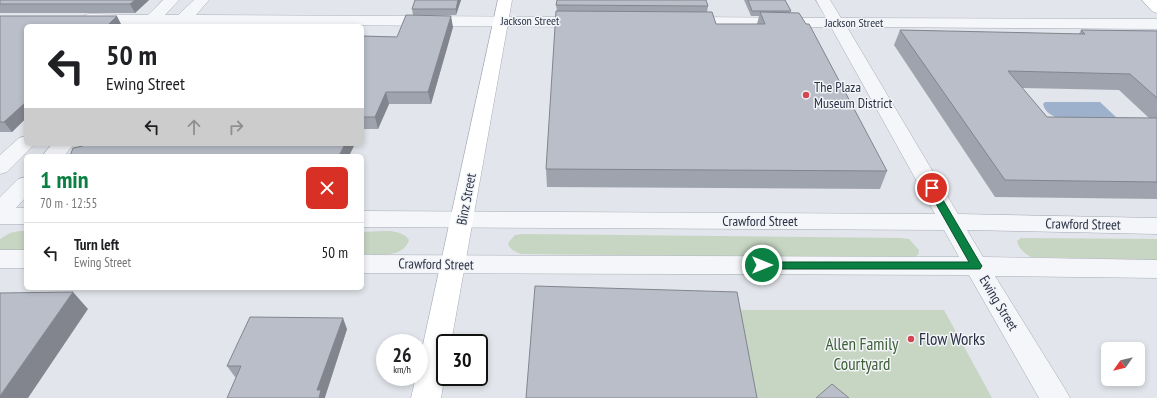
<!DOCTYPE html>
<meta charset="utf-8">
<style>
body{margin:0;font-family:"PT Sans Narrow",sans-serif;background:#f2f2f2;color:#202124;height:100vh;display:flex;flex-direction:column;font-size:15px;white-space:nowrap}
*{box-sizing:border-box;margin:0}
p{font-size:13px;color:#757577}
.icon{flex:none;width:22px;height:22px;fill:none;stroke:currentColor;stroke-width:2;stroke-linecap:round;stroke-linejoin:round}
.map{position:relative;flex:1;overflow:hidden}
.side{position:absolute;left:24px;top:154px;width:340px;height:136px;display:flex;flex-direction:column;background:#fff;border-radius:6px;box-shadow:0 2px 6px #0003}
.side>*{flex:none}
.guide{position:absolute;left:24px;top:24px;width:340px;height:122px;border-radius:6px;box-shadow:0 2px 6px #0003;background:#fff;color:#202124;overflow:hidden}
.needle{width:26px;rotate:236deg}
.tools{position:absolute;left:1101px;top:342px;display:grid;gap:8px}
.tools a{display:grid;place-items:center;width:44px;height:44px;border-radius:6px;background:#fff;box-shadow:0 2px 6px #0003;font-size:20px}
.speed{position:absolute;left:376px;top:334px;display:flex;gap:8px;font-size:20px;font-weight:700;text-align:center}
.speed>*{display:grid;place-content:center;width:52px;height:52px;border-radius:50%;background:#fff;box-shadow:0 2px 6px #0003;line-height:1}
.speed small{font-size:10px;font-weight:400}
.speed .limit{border:2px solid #111;border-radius:6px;background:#fff;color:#111}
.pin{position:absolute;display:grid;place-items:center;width:34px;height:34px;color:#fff;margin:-17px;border:2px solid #fff;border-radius:50%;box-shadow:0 1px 4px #0007}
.me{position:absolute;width:44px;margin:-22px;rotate:90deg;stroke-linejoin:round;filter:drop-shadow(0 0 3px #0008)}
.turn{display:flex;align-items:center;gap:14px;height:84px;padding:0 16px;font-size:18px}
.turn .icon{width:52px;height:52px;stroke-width:2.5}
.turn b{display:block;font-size:28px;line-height:34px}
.lanes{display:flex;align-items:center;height:38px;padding:0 16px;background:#0003;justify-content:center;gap:20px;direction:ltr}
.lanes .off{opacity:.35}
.round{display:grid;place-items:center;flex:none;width:42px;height:42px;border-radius:6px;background:#f2f2f2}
.headline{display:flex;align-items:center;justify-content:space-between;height:68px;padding:0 16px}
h1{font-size:24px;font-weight:800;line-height:30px;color:#0b8043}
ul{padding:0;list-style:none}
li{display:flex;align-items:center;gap:12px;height:60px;padding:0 16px;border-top:1px solid #e0e0e0}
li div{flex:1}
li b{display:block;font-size:15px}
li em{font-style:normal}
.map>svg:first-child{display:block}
.green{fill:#c7d5c3}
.water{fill:#9db1cc}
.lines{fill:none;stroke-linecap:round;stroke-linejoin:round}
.street-casing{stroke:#a7acb6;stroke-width:1}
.secondary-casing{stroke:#a7acb6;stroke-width:1}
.street{fill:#f5f6f9;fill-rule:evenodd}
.secondary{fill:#fff;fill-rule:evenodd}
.wall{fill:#9fa3ad;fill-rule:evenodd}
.shaded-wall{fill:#82858d}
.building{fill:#b9bec9;stroke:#82858d}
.route{fill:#0b8043;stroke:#07532c}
.poi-dot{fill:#d24553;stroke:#f2f4f8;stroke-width:1.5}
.labels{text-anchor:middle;stroke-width:3;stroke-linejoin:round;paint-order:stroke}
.far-street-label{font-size:12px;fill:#2a3244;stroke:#f2f4f8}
.poi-label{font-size:14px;fill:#2a3244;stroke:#f2f4f8;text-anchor:start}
.street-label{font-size:14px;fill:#2a3244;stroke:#f2f4f8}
.near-poi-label{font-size:17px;fill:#2a3244;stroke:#f2f4f8;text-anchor:start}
.near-park-label{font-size:17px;fill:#3c6037;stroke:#f2f4f8}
</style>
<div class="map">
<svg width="1157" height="398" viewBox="0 0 1157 398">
<rect width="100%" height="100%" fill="#e2e5eb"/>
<g class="green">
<path d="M19 231H26V251L0 250V239L10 233Z"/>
<path d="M362 232C376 232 401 227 409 240 403 259 378 254 362 254Z"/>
<path d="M523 234 900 238 909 239 919 250 918 255 911 258 521 254C514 251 510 250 508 243L515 235Z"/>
<path d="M1021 238 1157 239V260L1031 257C1024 253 1019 249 1017 241Z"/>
<path d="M732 310H944L992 398H748Z"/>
</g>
<path class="water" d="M1045 102H1100L1118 119C1099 119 1049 128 1043 104Z"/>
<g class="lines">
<defs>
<g id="street">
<path d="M163 0H179L165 15H178L194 0H209L196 15 586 17 591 19 594 22 591 25 586 27 187 24 185 26H170V24H156L154 26H141L139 24H88L83 22 80 19 83 16 88 14 148 15Z"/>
<path d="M816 0H830L841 18 1157 19V29L847 27 958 214 1157 218V234L967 230 983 257 1157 260V278L995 276 1065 389 1070 398H1039L969 275 362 273V255L959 257 944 230 362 227V211L935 214 831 27H686L681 25 678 22 681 19 686 17 826 18Z"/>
<path d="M26 136V144H35L7 172 0 174V155L19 138Z"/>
<path d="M52 144H74L64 156H42Z"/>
<path d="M26 177V197L16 208H26V224H0V197L18 179Z"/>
<rect x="0" y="250" width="26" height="18"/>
</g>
<g id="secondary">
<path d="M498 0H512L451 343H445V374L441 398H411L416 377H419V363Z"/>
<path d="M1142 0H1157V13L1152 11Z"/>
</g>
</defs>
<use href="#street" class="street-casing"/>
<use href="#secondary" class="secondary-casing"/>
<use href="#street" class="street"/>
<use href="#secondary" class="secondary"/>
</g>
<g class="wall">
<path d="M0 0H149L135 13H0Z"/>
<path d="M461 0 456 15H413L412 9Z"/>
<path d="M744 0H785L791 11 790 12 887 171 880 189 547 187 546 169 557 11 556 5 708 6 707 12 716 24H757L759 16H751Z"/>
<path d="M0 16 122 26 12 132H0Z"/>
<path d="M453 27 431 104H389L378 129H362V36L397 37Z"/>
<path d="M900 30 1079 34 1081 30 1157 31V199L995 197 894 45ZM1022 88 1119 90 1149 118 1047 117Z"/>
<path d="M347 329 325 397 235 377 227 366Z"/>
</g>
<g class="shaded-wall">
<path d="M135 0H149L135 13 130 4Z"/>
<path d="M458 0H461L456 15V9Z"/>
<path d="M117 16 122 26H107Z"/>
<path d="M451 16 453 27 431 104 428 92Z"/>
<path d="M386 92 389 104 378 129 375 117Z"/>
<path d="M26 102V118L12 132 4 122Z"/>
<path d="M345 144H355L349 156H339Z"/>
<path d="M73 292 88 309 28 398H0V396Z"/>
<path d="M343 318 347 329 325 397V398H319L317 390Z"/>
</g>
<g class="building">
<path d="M0 0H135L130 4H0Z"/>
<path d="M415 0H458L456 9H412Z"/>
<path d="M557 0H706L708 6 556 5Z"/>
<path d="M748 0H785L791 11H752Z"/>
<path d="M556 11 712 12 716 24H765L760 12 799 13 806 24H809L887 171 546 169Z"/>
<path d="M406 15 451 16 428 92H386L375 117H362V36L397 37Z"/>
<path d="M0 16H117L107 26H26V102L4 122H0Z"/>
<path d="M900 30 1085 34 1081 30 1157 31V98L1130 74 1008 71 1047 117 1157 118V182L1005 180Z"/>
<path d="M84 144H345L339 156H70L73 148 83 146Z"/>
<path d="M535 286 737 292 757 398H526Z"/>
<path d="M73 292 0 396V293Z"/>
<path d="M250 317 343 318 317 390H321L319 398H227L241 366H227Z"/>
<path d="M832 384 849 398H816Z"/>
</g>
<path class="route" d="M932 185 936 188 980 263 982 266 980 269H762L758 268 757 265 758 263 762 262H969L927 188Z"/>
<g class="poi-dot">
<circle cx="806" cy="95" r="4"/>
<circle cx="911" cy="339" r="4"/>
</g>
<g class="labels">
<g class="far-street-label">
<text x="530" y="25">Jackson Street</text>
<text x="854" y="27">Jackson Street</text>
</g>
<g class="poi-label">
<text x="814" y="92">The Plaza<tspan x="814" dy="16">Museum District</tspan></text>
</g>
<g class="street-label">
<text transform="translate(466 199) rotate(-79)" y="5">Binz Street</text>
<text x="760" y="226">Crawford Street</text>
<text transform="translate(1083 224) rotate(1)" y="5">Crawford Street</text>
<text transform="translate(436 264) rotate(1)" y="5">Crawford Street</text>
<text transform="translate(999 303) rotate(59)" y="5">Ewing Street</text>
</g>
<g class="near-poi-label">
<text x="919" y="345">Flow Works</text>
</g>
<g class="near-park-label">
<text x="862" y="350">Allen Family<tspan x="862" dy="20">Courtyard</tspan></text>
</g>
</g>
</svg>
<div class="tools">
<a><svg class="needle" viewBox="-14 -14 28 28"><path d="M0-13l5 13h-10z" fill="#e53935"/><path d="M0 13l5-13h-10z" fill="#757577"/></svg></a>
</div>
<div class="speed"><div>26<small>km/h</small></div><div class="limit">30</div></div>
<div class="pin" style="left:932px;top:188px;background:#d93025"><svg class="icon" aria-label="arrive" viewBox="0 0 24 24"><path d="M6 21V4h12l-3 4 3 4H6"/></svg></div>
<svg class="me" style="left:762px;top:265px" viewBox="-20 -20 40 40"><circle r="17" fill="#0b8043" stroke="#fff" stroke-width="3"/><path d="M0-11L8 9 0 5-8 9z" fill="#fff"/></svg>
<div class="guide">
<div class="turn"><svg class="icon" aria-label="left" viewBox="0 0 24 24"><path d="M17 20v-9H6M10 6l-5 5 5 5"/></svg><div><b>50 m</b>Ewing Street</div></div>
<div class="lanes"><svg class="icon" aria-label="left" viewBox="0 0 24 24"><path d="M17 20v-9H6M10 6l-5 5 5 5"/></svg><svg class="icon off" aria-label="ahead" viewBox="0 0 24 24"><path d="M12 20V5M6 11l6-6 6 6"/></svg><svg class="icon off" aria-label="right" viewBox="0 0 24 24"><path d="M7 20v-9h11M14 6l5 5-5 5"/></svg></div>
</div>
<section class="side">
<div class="headline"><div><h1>1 min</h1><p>70 m · 12:55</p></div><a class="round" style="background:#d93025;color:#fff"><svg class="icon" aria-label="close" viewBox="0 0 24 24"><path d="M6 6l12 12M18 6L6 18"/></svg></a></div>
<ul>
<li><svg class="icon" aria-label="left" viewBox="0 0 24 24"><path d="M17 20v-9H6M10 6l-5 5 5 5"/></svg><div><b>Turn left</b><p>Ewing Street</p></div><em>50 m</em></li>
</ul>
</section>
</div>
